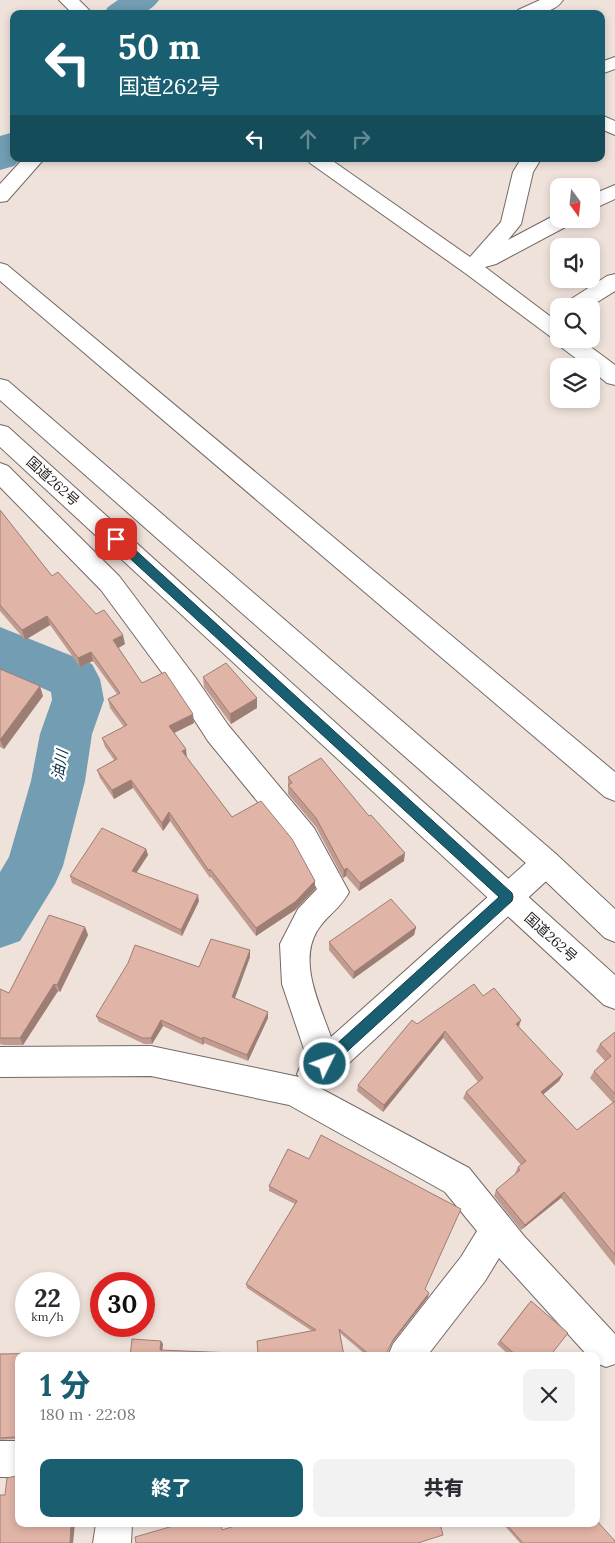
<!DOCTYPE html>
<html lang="ja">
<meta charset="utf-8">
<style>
body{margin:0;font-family:Lora,"Noto Sans JP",serif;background:#f2f2f3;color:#2b2b33;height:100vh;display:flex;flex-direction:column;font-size:19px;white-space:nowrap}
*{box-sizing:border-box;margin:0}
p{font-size:16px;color:#7c7c81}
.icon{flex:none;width:28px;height:28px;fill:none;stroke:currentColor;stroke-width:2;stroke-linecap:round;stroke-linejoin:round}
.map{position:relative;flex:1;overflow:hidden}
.drawer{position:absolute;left:15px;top:1352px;width:585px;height:175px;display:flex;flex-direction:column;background:#fff;border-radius:10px;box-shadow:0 2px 8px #0003}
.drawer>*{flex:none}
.top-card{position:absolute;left:10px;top:10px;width:595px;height:152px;border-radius:10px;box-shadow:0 2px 8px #0003;background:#1a5f71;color:#fff;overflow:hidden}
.needle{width:32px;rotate:165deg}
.fabs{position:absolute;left:550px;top:178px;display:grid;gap:10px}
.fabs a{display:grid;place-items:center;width:50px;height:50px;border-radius:10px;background:#fff;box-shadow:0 2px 8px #0003;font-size:25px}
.speed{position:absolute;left:15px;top:1272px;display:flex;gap:10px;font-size:25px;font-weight:700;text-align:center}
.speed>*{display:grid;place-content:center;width:65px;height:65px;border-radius:50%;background:#fff;box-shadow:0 2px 8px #0003;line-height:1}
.speed small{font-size:12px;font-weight:400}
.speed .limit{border:8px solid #d22;background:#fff;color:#111}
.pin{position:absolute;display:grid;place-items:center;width:42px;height:42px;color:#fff;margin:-21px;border-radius:10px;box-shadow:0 2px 8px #0006}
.me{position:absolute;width:55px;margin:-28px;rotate:48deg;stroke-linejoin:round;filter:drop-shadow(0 0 4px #0008)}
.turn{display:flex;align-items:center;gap:18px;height:105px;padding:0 25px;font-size:22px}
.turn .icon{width:65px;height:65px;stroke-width:2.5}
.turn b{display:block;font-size:35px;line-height:42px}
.lanes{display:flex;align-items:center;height:48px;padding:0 25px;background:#0003;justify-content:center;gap:25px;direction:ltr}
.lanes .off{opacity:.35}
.round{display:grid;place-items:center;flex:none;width:52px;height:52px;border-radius:10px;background:#f2f2f3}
.headline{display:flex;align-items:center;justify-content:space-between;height:85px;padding:0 25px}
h1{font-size:30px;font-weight:800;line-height:38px;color:#1a5f71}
.button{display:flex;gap:10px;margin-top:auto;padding:10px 25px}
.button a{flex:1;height:58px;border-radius:10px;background:#1a5f71;color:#fff;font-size:20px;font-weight:800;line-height:58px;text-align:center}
.button a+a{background:#f2f2f3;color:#2b2b33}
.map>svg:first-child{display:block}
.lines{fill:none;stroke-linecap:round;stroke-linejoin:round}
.river{fill:#729db2;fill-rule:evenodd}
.minor-casing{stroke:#746964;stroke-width:2}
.highway-casing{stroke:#746964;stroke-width:2}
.minor{fill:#fff;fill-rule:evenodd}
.highway{fill:#fff;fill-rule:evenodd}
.wall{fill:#c19b8f}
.shaded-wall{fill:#9d7e74}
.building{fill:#e0b4a6;stroke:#9d7e74}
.route{fill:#1a5f71;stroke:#113e49}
.labels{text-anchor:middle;stroke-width:4.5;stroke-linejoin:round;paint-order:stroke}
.street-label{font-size:14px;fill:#26211f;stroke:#fff}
.water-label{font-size:15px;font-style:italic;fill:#062f3e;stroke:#fff}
</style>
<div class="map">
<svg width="615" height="1543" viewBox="0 0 615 1543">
<rect width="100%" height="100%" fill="#efe2db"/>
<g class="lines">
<g class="river">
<path d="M118 0H159C145 20 125 14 103 14L108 7Z"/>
<path d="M14 132V159H21L14 166 0 170V136Z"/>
<path d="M0 627 92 664 100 679 104 700 92 734 85 781 63 866 55 884 20 941 0 948V872L9 857 31 781 40 734 52 700 51 692 0 669Z"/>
</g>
<defs>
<g id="minor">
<path d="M59 0H79L93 14H73Z"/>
<path d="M540 0H563C553 15 531 14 515 14L518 10Z"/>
<path d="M615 57V69L601 74V62Z"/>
<path d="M601 115 615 121V135L601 129Z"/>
<path d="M23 159H44L7 201 0 202V184Z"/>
<path d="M307 159H330L470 257 501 222 513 172 521 159H541L533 172 521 224 508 240 557 214H559V219H574L571 224 496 264 485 267 559 323V339H580L615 365V385L607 383 591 370V366H586L557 344 555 340 465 273 310 163Z"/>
<path d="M615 185V199L591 210V195Z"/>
<path d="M0 263 7 265 615 772V801L605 797 0 281Z"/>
<path d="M615 274V291L591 306H565L568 301 607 276Z"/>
<path d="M0 463 8 466 119 576 195 677 228 725 314 828 349 892C341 908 326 916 317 931 298 963 320 1005 331 1037L536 854 546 850 556 854 560 863 556 872 336 1075 318 1087 469 1168 524 1236 615 1334V1364L606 1367 596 1363V1356H588L499 1258 485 1281 427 1356H388L393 1344 461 1257 477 1231 445 1192 289 1105 151 1076 0 1077V1047L151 1046 299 1077 297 1074 302 1063 307 1058 282 984 280 944 298 909 317 889 294 846 208 741 177 693 101 590 0 487Z"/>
<rect x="0" y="1441" width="19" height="36"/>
<path d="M96 1524H132L131 1543H93Z"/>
</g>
<g id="highway">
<path d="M0 379 8 381 556 854 615 909V942L605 938 536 872 0 400Z"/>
<path d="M0 425 8 427 615 975V1009L604 1005 0 447Z"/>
</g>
</defs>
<use href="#minor" class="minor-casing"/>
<use href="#highway" class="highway-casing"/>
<use href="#minor" class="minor"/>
<use href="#highway" class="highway"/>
</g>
<g class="wall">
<path d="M0 510 52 576 96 614 125 644 118 648 142 683 194 723 174 733 187 758 232 817 315 889 295 910 256 936 211 877 210 878 170 821 163 831 133 788 114 799 100 778 97 770 114 760 105 747 102 738 124 727 110 708 108 699 117 694 93 661 80 667 50 625 25 640 0 611Z"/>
<path d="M0 669 43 696 4 749 0 747Z"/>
<path d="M203 677 257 708 231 724 204 687Z"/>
<path d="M288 777 404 861 359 891 346 876 343 878 316 827 288 794Z"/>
<path d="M146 849 148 855 136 873 199 901 182 936 72 883 70 876Z"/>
<path d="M85 927 88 935 60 992 58 991 23 1045H3L0 1044V989L9 993Z"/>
<path d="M416 927 414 935 353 979 329 950V942Z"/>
<path d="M250 950V957L235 998 268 1012V1018L248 1061 204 1043 203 1045 163 1026 152 1044H144L99 1022 96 1016 199 967Z"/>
<path d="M483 996 521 1020 519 1027 563 1074 559 1081 543 1094 577 1130 613 1103 590 1078 594 1071 605 1061 596 1051 600 1044 615 1032V1266L561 1198 521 1230 494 1196 496 1190 516 1174 515 1173 518 1167 521 1165 463 1098 466 1092 478 1082 443 1038 383 1112 357 1091 358 1085 417 1024Z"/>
<path d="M288 1149 425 1289 428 1297 392 1343 387 1352 390 1356H367L340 1333 344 1356H130L161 1341 163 1344 162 1350 258 1354 312 1331 247 1288 246 1284 295 1204 269 1191V1186Z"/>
<path d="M528 1304 550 1356H510L497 1344Z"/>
<path d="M67 1353 71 1356H19V1524L5 1495 16 1476 17 1439 0 1440V1354Z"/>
<path d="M503 1524H596L615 1543H520Z"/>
</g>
<g class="shaded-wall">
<path d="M47 616 50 625 25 640 22 630Z"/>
<path d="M123 635 125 644 115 650 113 640Z"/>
<path d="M91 652 93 661 80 667 78 658Z"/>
<path d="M40 686 43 696 4 749 0 740Z"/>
<path d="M257 698V708L231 724 230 714Z"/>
<path d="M193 714 194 723 170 735 169 726Z"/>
<path d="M186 749 187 758 182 751Z"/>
<path d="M131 780 133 788 114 799 112 790Z"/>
<path d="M169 812 170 821 163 831 162 823Z"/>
<path d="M146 849 148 855 133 878 132 871Z"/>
<path d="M405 853 404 861 359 891 360 883Z"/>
<path d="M347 868 346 876 343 878 344 870Z"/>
<path d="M315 881V889L295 910 256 936V928Z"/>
<path d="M198 895 199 901 182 936 181 930Z"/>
<path d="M85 927 88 935 60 992 57 985Z"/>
<path d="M416 927 414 935 353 979 354 972Z"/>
<path d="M250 950V957L233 1003 232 997Z"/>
<path d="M54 984 58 991 23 1045 20 1038Z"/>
<path d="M268 1012V1018L248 1061 247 1055Z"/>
<path d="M161 1020 163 1026 152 1044 151 1038Z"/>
<path d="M521 1020 518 1027 516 1024Z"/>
<path d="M445 1031 443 1038 383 1112 384 1105Z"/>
<path d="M203 1037 204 1043 203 1045 202 1039Z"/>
<path d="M563 1074 559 1081 538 1099 541 1092Z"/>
<path d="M564 1192 561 1198 521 1230 525 1225Z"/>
<path d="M429 1293 428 1297 392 1343 393 1340Z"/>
<path d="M161 1341 163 1344 162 1353 160 1350Z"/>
<path d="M71 1524H75L73 1543H70Z"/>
</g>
<g class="building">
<path d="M0 510 52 576 58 572 96 614 104 610 123 635 113 640 142 683 165 672 193 714 169 726 186 749 182 751 232 817 261 801 292 839 315 881 295 902 256 928 210 869 209 871 169 812 162 823 131 780 112 790 97 770 117 759 102 738 127 725 108 699 120 693 91 652 78 658 47 616 22 630 0 605Z"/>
<path d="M226 663 257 698 230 714 203 677Z"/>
<path d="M0 669 40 686 0 740Z"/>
<path d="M321 758 369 816 371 815 405 853 360 883 347 868 344 870 316 818 288 785 292 783 288 777Z"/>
<path d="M102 828 146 849 132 871 198 895 181 930 70 876Z"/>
<path d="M391 899 416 927 354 972 329 942Z"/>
<path d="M49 915 85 927 57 985 54 984 20 1038H0V989L9 993Z"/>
<path d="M211 939 250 950 232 997 268 1012 247 1055 203 1037 202 1039 161 1020 151 1038H142L96 1016 128 963 135 945 199 967Z"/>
<path d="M474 984 483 996 494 988 521 1020 516 1024 563 1074 541 1092 577 1130 615 1101V1255L564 1192 525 1225 496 1190 520 1170 518 1167 526 1161 466 1092 483 1078 445 1031 384 1105 358 1085 412 1020 417 1024Z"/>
<path d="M615 1032V1094L594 1071 611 1056 600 1044Z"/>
<path d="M321 1135 461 1209 425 1289 429 1293 393 1340 387 1352 390 1355 389 1356H371L339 1329 344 1356H130L132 1339 161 1341 160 1350 258 1354 257 1341 316 1330 246 1284 297 1201 269 1186 288 1149 309 1159Z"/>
<path d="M531 1301 568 1333 550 1356H517L500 1341Z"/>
<path d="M67 1353V1356H19V1524H71L70 1543H0V1495H5L7 1478 16 1476 17 1439 15 1437 0 1438V1354Z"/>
<path d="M596 1520 615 1541V1543H523L506 1524H596Z"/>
<path d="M180 1524H221L222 1530 241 1524H440L443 1535 418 1543H136L135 1537Z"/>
</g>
<path class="route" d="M116 535 120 536 512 893 513 897 512 901 329 1068 325 1070 320 1068 318 1064 320 1059 499 897 112 542 111 539Z"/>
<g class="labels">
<g class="street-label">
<text transform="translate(53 481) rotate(42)" y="5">国道262号</text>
<text transform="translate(551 937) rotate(42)" y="5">国道262号</text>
</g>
<g class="water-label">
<text transform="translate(60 765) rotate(-80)" y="5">油川</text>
</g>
</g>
</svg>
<div class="fabs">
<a><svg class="needle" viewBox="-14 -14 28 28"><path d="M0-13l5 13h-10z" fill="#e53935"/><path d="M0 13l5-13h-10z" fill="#7c7c81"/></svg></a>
<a><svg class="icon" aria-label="sound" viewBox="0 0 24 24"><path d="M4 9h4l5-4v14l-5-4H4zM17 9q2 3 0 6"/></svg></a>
<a><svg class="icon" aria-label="search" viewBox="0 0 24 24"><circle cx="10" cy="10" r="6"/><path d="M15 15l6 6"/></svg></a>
<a><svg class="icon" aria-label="layers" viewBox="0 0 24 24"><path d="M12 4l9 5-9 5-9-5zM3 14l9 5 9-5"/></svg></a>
</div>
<div class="speed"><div>22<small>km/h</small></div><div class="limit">30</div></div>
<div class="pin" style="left:116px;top:539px;background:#d93025"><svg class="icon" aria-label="arrive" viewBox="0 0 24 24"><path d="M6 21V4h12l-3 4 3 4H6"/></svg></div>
<svg class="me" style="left:325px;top:1064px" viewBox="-20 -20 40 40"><circle r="17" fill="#1a5f71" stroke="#fff" stroke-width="3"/><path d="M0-11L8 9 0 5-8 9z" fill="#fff"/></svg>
<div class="top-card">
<div class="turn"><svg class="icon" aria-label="left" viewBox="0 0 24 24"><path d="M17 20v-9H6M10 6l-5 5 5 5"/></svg><div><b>50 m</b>国道262号</div></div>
<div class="lanes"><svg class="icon" aria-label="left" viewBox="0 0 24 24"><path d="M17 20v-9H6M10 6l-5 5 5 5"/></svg><svg class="icon off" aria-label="ahead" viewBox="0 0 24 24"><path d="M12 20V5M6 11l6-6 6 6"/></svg><svg class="icon off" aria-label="right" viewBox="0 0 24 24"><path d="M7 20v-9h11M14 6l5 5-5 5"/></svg></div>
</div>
<section class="drawer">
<div class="headline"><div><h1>1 分</h1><p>180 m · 22:08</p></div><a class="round"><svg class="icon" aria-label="close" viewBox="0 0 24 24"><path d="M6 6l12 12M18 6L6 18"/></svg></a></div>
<div class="button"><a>終了</a><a>共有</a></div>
</section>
</div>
